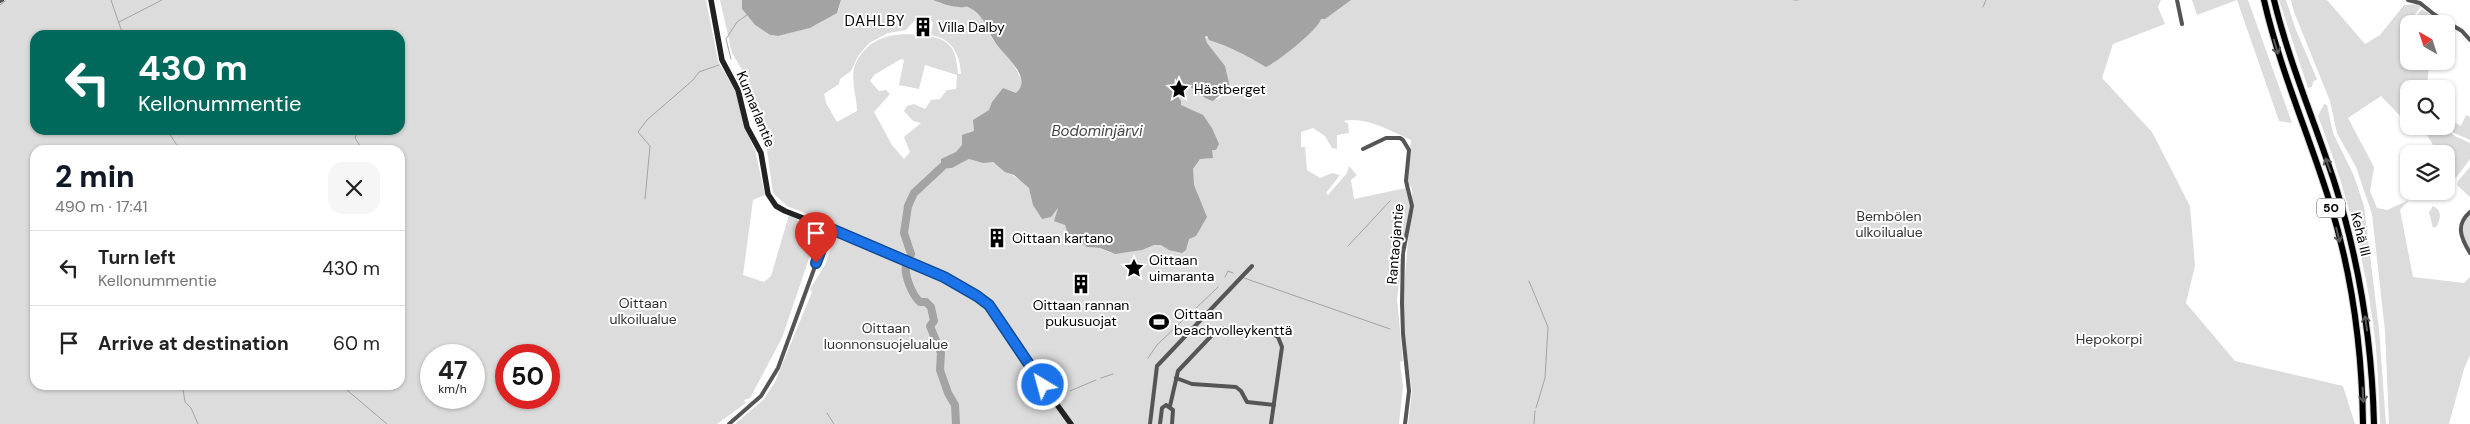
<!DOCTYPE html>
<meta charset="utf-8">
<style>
body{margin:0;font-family:"DM Sans",sans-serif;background:#f6f6f6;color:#222;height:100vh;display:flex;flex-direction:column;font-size:19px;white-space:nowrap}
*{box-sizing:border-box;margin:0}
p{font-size:16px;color:#767676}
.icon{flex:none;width:28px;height:28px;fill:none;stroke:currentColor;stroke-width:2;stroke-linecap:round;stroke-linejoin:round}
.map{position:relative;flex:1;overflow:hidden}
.sheet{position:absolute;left:30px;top:145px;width:375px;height:245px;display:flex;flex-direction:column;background:#fff;border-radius:15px;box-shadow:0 1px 4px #0004}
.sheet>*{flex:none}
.top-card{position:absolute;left:30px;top:30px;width:375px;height:105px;border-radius:15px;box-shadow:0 1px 4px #0004;background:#00695c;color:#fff;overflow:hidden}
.needle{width:32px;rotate:321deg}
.tools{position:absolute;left:2400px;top:15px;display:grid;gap:10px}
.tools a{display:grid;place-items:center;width:55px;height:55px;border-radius:10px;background:#fff;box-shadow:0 1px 4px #0004;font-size:25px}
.speed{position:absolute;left:420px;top:344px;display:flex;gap:10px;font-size:25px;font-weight:700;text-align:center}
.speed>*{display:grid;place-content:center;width:65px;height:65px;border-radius:50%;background:#fff;box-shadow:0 1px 4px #0004;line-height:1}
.speed small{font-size:12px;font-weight:400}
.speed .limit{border:8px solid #d22;background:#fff;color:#111}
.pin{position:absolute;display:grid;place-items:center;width:42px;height:42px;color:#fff;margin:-51px -21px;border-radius:50% 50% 50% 0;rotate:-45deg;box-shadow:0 0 5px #0007}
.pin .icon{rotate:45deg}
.me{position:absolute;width:55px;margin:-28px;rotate:323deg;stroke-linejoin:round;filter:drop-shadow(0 0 4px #0008)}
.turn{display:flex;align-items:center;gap:18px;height:105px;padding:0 25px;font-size:22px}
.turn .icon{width:65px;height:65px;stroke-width:2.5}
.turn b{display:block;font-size:35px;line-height:42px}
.round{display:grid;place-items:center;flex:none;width:52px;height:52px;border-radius:15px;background:#f6f6f6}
.overview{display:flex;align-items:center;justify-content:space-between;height:85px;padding:0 25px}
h1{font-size:30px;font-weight:800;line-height:38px;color:#111827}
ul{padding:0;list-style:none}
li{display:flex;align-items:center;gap:15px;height:75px;padding:0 25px;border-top:1px solid #e0e0e0}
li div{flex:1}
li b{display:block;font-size:19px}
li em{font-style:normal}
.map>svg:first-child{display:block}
.green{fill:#dcdcdc;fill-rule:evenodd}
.water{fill:#a3a3a3}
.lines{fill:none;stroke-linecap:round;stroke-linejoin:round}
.stream{stroke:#a3a3a3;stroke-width:1}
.river{stroke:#a3a3a3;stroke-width:8}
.trunk-casing{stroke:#dbdbdb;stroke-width:8}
.minor{stroke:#555;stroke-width:4}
.secondary{stroke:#222;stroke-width:5.5}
.trunk{stroke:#000;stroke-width:6}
.oneway{stroke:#595959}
.route-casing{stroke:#114b97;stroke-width:12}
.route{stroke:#1a73e8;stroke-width:9}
.labels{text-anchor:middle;stroke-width:4;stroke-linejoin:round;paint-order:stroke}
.shield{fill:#fff;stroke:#4c4c4c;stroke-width:1}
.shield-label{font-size:12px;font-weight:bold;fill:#000}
.poi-label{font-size:14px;fill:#000;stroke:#fff;text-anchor:start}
.street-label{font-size:14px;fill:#000;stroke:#fff}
.park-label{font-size:14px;fill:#333;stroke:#fff}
.neighbourhood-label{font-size:15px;letter-spacing:1px;fill:#000;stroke:#fff}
.water-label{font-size:15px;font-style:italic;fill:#444;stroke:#fff}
</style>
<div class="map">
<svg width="2470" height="424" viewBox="0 0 2470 424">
<rect width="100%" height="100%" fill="#fff"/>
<g class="green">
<path d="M0 0H706L718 61 735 90 745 128 755 150 765 195 753 200 743 275 764 282 771 276 789 215 797 219V221L816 229 818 232 782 338 750 398 744 400 746 403 717 424H0ZM35 35H400V130H35ZM35 150H400V385H35ZM431 355H474V398H431ZM506 355H549V398H506Z"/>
<path d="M720 0H742V9L755 25 770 35 778 36 810 28 821 22 838 11 841 0H933L957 7H970L981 16 993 40 1011 59 1021 79V86L1007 111 941 165 944 169 952 168 969 159 992 162 1026 184 1050 215 1058 208 1057 212 1074 240 1076 237 1087 247 1100 248 1111 253 1153 245 1196 193 1191 177 1192 165 1201 158 1210 156 1216 139 1184 110 1170 94 1173 80 1179 84V81C1194 85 1216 115 1226 89L1201 39 1209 37 1234 50 1310 0H2161L2158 7 2165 24 2113 44 2102 78 2152 132 2190 206 2195 266 2186 303 2235 361 2343 386 2355 424H1408L1412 391 1405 343 1403 301 1409 227 1414 208 1412 202V188L1407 182 1411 140C1391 131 1365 116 1343 121L1348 123 1349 133 1337 135V149L1332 148 1325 136 1313 128 1301 132V147H1305L1307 170 1320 178 1332 173 1340 175 1326 193 1328 195 1347 173 1349 166 1357 175 1351 180 1354 199 1406 188 1410 205 1397 299 1403 361 1400 362 1403 387 1399 424H735L764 399 775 382 812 292 810 289 825 265 833 241 838 236 907 265V254L787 206 773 193 766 143 750 109 744 73 732 53ZM917 18 933 22 931 35C952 39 960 54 961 74H958C957 64 956 52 949 45 943 38 933 37 924 36 896 31 868 36 855 65 850 79 857 97 857 111L837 122 826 103 824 94 839 84 840 79 851 71 858 56 869 43 888 33 906 30ZM901 59 904 60 899 85 919 89 925 65 957 75 956 89 947 90 940 99 931 100 925 109 914 104 907 106 904 111 913 121 921 123 904 137 910 152 904 159 892 145 874 112 890 94 886 90 879 91 870 81 874 75Z"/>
<path d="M2192 0H2248L2292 123 2279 121 2237 0 2197 15Z"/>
<path d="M2279 0H2286L2296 30 2317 79 2313 82 2312 87 2308 88Z"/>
<path d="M2291 0H2327L2365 44 2380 35 2404 5 2419 4 2422 6 2415 14 2417 15 2422 9 2436 18 2435 24H2409V61H2429L2427 89H2409V125L2381 96 2348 118 2374 167 2370 191 2377 208 2387 210 2409 200 2400 210 2413 277 2464 283 2470 277V355L2464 369 2449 424H2389L2385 331 2372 214 2356 167 2337 133 2330 101 2294 12Z"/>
<path d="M2324 104 2327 105 2333 133 2354 176 2364 206 2379 329 2386 424H2380C2379 399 2378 373 2376 348 2368 268 2346 190 2318 116Z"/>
<path d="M2466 115 2470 117V140L2454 133 2446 125V117L2461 126Z"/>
<path d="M2421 126H2437L2440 129 2444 127 2455 136 2470 143V159L2456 178 2446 164V154H2439Z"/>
<path d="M2470 167V197L2457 185 2458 181Z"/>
<path d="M2433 206C2442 210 2441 217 2437 226L2433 228 2429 212Z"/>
<path d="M2470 214V249C2462 236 2459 226 2470 214Z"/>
</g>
<g class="water">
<path d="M742 0H841L837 13 810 28 778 36 770 35 755 25 742 9Z"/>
<path d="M933 0H1351L1325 19H1321C1318 30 1276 63 1266 67 1246 55 1228 46 1209 40L1207 36 1205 37 1207 43 1225 66 1230 87 1213 101C1200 98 1190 82 1177 82L1175 78 1173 90 1181 101V105L1203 115 1212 128 1219 144 1216 150H1212L1213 158 1200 159 1193 169 1194 185 1207 217 1196 236 1189 239 1186 250 1182 253 1169 250 1161 245H1154L1142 250 1115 254 1100 248 1087 247 1076 238 1073 239 1074 237 1068 234 1065 225 1054 221 1058 208 1051 217 1042 219 1033 205 1029 188 1014 175 1005 172 993 162 983 163 969 159 952 168 943 169 941 165V159L956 152 962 145V135L974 131 973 120 989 110 992 102 1003 88 1016 93C1034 77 1002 54 995 42 987 30 984 15 970 8 966 5 964 8 959 7 951 7 941 3 933 0Z"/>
</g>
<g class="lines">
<g class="stream">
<path d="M111 0 123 35"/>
<path d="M1794 0H1798"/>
<path d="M0 5 5 1"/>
<path d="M1983 7 1986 0"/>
<path d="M119 22 162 0"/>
<path d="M731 59 726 39 737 22 747 15"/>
<path d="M167 130 180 150"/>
<path d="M358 130 355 138 363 150"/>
<path d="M645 199 650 146 638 132 647 120 693 80 699 72 719 65"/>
<path d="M1348 246 1390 201"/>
<path d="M1225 277 1228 271 1233 273"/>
<path d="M1244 278 1390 329"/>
<path d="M1529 281 1548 327 1545 378 1536 408"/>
<path d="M1191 313 1218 287"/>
<path d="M1148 358 1157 345 1186 317"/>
<path d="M1101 378 1113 374"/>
<path d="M183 385V386"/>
<path d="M341 385 387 424"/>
<path d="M183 389 185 402 191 408 198 424"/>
<path d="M1070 391 1096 380"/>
<path d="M1063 394 1067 392"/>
<path d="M827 413 834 424"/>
<path d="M1534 424 1535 411"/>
</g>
<g class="river">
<path d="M911 254 904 233 908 206 914 193 942 167"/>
<path d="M906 265C904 275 912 295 920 302H926L931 307 934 321 930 326 941 353 940 370 948 393 955 405 956 424"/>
</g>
<defs>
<g id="trunk">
<path d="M2264 0C2280 70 2309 135 2330 203 2352 274 2362 349 2363 424"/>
<path d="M2274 0C2289 62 2314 120 2334 181 2359 260 2372 341 2374 424"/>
</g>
</defs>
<use href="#trunk" class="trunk-casing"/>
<g class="minor">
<path d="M2177 0 2182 24"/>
<path d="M2408 0 2420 3 2435 15 2462 31 2470 40"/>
<path d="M0 1 2 0"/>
<path d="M1363 149 1386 138H1400L1403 140 1409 150 1406 181 1412 206 1403 253 1402 303 1403 334 1409 391 1405 424"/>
<path d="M2470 212C2455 225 2461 238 2470 253"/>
<path d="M1176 378 1192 384 1236 387 1241 391 1247 402 1274 405"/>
<path d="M1170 406 1178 371 1215 332 1221 328 1268 332 1278 337 1282 347 1271 424"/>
<path d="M729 424 761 396 778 368 829 228"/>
<path d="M1150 424 1157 366 1252 266"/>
<path d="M1160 424 1162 408 1166 405 1173 410 1172 424"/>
</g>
<path class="secondary" d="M711 0 722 60 738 90 747 127 761 153 768 194 776 206 785 211 882 249 944 277 983 300 1001 320 1024 359 1071 424"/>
<use href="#trunk" class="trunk"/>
</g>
<defs><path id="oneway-shaft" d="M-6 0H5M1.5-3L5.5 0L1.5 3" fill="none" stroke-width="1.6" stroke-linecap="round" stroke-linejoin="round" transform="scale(1.25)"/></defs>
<g class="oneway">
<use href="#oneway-shaft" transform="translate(2276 47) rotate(73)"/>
<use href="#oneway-shaft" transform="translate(2328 165) rotate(-110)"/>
<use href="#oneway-shaft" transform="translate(2338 235) rotate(76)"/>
<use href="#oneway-shaft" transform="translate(2366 323) rotate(-98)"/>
<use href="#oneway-shaft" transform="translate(2363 395) rotate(87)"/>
</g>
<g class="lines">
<defs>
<path id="route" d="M816 263 829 228 944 277 977 296 989 305 1043 385"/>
</defs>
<use href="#route" class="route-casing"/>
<use href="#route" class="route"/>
</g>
<defs>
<symbol id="building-bare" viewBox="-9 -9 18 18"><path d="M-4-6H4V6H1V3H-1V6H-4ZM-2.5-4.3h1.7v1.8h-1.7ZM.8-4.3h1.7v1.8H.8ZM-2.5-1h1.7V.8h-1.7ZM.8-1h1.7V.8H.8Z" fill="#000" stroke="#fff" stroke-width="2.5" paint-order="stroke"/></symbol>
<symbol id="sight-bare" viewBox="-9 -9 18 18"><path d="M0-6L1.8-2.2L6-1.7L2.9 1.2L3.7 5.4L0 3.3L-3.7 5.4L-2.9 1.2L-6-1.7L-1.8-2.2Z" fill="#000" stroke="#fff" stroke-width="2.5" paint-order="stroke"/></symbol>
<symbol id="stadium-bare" viewBox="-9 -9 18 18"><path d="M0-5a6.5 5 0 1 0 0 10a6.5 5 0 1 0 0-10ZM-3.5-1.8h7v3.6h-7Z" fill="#000" stroke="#fff" stroke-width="2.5" paint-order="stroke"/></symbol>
</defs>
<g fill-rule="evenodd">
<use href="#building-bare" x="909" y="13" width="28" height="28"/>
<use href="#sight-bare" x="1165" y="75" width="28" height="28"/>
<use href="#building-bare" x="983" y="224" width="28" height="28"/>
<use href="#sight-bare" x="1120" y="254" width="28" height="28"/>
<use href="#building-bare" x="1067" y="270" width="28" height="28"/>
<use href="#stadium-bare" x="1145" y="308" width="28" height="28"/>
</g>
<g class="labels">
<rect class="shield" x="2317" y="198.5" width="28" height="19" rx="4"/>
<g class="shield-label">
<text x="2331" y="212">50</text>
</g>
<g class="poi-label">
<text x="938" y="32">Villa Dalby</text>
<text x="1194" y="94">Hästberget</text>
<text x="1012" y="243">Oittaan kartano</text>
<text x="1149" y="265">Oittaan<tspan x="1149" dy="16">uimaranta</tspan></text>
<text x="1081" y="310" text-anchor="middle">Oittaan rannan<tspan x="1081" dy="16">pukusuojat</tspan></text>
<text x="1174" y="319">Oittaan<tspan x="1174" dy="16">beachvolleykenttä</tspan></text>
</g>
<g class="street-label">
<text transform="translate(756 109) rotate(68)" y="5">Kunnarlantie</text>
<text transform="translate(2361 234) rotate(76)" y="5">Kehä III</text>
<text transform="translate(1395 244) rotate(-85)" y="5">Rantaojantie</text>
</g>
<g class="park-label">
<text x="1889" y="221">Bembölen<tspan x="1889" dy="16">ulkoilualue</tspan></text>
<text x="643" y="308">Oittaan<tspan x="643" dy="16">ulkoilualue</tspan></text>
<text x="886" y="333">Oittaan<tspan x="886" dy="16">luonnonsuojelualue</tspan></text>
<text x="2109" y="344">Hepokorpi</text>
</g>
<g class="neighbourhood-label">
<text x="875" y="26">DAHLBY</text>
</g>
<g class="water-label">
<text x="1097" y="136">Bodominjärvi</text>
</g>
</g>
</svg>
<div class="tools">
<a><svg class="needle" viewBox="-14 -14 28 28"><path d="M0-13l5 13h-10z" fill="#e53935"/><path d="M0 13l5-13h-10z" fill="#767676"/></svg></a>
<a><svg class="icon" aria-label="search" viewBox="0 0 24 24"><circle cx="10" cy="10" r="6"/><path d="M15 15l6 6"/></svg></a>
<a><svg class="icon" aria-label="layers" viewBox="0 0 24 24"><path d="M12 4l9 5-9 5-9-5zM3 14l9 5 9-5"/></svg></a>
</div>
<div class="speed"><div>47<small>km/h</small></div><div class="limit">50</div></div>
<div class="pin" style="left:816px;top:263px;background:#d93025"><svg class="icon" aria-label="arrive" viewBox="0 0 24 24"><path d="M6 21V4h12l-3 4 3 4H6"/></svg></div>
<svg class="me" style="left:1043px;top:385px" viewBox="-20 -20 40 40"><circle r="17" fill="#1a73e8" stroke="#fff" stroke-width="3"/><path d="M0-11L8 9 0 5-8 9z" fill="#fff"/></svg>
<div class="top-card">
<div class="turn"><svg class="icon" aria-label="left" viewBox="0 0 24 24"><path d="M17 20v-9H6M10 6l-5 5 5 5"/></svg><div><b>430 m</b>Kellonummentie</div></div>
</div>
<section class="sheet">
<div class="overview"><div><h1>2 min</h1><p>490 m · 17:41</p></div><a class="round"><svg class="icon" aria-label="close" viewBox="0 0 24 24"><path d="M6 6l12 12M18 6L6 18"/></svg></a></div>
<ul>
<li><svg class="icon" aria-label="left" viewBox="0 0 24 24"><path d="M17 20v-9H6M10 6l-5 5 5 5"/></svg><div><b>Turn left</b><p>Kellonummentie</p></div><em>430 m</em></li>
<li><svg class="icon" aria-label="arrive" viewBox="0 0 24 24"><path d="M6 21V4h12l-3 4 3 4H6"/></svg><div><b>Arrive at destination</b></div><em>60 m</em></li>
</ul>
</section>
</div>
